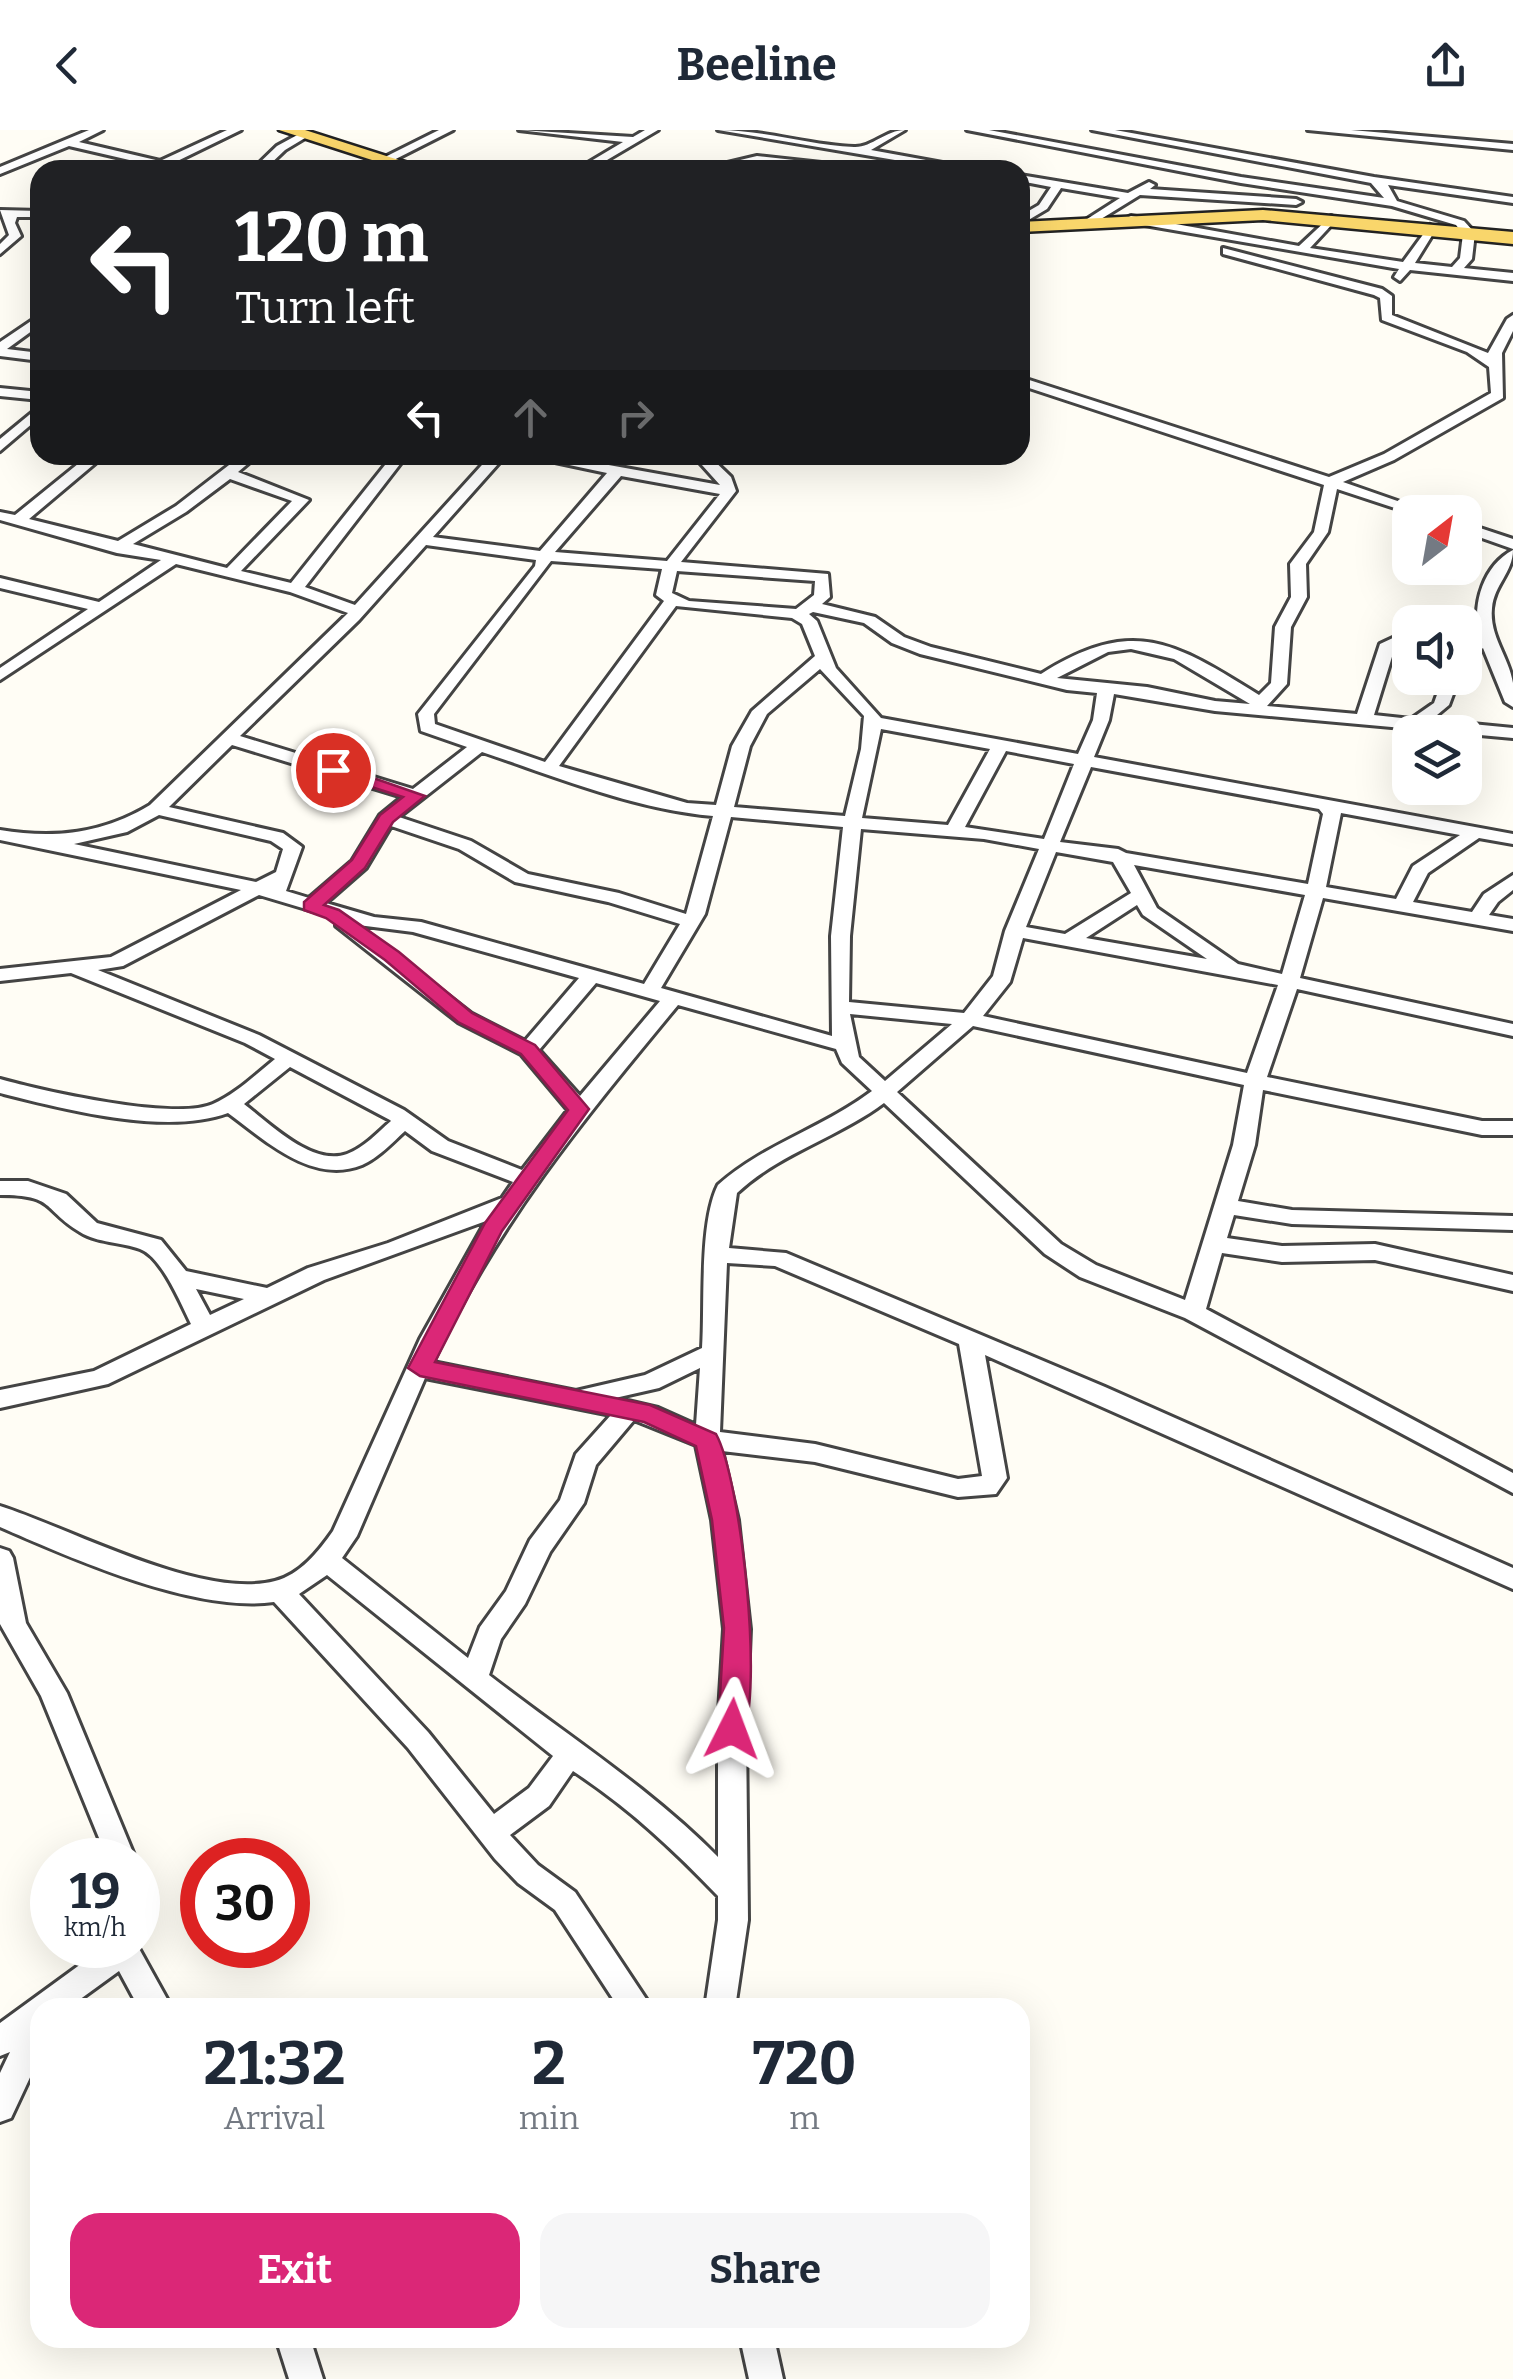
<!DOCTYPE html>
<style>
body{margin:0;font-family:Bitter,serif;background:#f6f6f7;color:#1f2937;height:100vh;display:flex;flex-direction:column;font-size:38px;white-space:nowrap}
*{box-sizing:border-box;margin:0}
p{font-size:32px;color:#747a83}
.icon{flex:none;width:55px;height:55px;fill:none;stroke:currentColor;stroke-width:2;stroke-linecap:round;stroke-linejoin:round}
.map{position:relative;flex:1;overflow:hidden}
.panel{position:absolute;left:30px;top:1868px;width:1000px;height:350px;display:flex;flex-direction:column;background:#fff;border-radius:30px;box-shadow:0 10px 40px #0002}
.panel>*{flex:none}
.guide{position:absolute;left:30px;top:30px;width:1000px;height:305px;border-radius:30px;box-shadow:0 10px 40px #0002;background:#202124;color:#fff;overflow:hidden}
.needle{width:65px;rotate:31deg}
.fabs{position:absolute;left:1392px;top:365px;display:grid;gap:20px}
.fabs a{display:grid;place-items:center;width:90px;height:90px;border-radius:20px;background:#fff;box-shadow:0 10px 40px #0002;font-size:50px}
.speed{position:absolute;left:30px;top:1708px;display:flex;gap:20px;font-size:50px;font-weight:700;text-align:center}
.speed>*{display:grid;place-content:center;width:130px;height:130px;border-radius:50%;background:#fff;box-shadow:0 10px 40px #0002;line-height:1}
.speed small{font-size:25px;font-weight:400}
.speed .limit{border:15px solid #d22;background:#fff;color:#111}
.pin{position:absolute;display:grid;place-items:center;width:85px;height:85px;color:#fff;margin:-42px;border:5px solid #fff;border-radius:50%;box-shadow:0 2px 10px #0007}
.me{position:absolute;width:110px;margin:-55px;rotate:3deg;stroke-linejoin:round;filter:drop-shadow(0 0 8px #0008)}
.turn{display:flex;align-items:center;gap:35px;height:210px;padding:0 40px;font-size:45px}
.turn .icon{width:130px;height:130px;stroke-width:2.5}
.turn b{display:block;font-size:70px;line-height:85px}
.lanes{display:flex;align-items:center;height:95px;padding:0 40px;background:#0003;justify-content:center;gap:50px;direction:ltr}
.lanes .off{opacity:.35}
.eta{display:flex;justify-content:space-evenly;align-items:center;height:170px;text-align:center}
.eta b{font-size:60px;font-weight:700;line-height:70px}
.primary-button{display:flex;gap:20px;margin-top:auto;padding:20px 40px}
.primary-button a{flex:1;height:115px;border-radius:30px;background:#db2777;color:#fff;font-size:40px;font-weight:700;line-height:115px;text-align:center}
.primary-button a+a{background:#f6f6f7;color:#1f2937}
header{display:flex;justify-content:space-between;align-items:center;height:130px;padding:0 40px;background:#fff;font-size:45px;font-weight:700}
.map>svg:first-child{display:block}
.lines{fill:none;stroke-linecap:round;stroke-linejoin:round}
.minor-casing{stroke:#444;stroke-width:6}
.primary-casing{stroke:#222;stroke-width:5}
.minor{fill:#fff;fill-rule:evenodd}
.primary{fill:#f9d66b;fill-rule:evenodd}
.route{fill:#db2777;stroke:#8e194d;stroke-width:2.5}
</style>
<header><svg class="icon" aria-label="back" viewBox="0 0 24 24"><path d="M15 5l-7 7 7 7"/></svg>Beeline<svg class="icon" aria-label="share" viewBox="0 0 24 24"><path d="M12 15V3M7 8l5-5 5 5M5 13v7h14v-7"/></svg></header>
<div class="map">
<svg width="1513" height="2249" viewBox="0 0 1513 2249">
<rect width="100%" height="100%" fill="#fffdf5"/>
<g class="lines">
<defs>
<g id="minor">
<path d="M89 0H103L79 12 160 31 227 0H241L159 40H144L151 35 69 16 0 44V37Z"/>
<path d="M439 0H453L374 40H359Z"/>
<path d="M519 0 633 7 645 0H658L590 40H576L623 12Z"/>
<path d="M718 0C764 0 808 15 854 17 871 18 886 0 905 0L871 20 981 40H954Z"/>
<path d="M967 0H989L1241 47 1384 68 1371 53 1092 0H1115L1374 47 1513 67V73L1388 55 1397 71 1464 91 1475 103 1472 129 1464 138 1513 143V151L1410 140 1400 151 1394 147 1399 139 1127 92V88L1131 86 1299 116 1331 86 1337 89 1310 118 1403 132 1430 95 1436 99 1415 133 1452 137 1460 128 1463 104 1456 95 1392 76 1241 53Z"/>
<path d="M1308 0H1351L1513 14V20Z"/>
<path d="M301 3 310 5 285 20 264 40H252L277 16Z"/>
<path d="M757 26 840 35 846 38C818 46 785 30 756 33 736 34 718 40 698 40Z"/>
<path d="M1020 45 1128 63 1149 52 1155 55 1150 59 1296 69 1302 72 1296 75 1140 65 1088 97 1082 93 1084 91 1120 68 1061 58 1047 79 1020 95V86L1039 75 1051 57 1020 51Z"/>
<path d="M0 80 40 81V87H17L15 93 21 106 0 124V114L9 105Z"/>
<path d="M1223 118 1382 159 1392 166V185L1488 223 1507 189 1513 185V201L1502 223 1503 268 1394 330 1343 352 1429 382 1410 383 1337 359 1328 402 1306 434 1307 467 1291 497 1287 554 1267 576 1357 584 1380 514 1410 500V511L1395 517 1374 585 1411 589 1434 573 1443 548H1459L1449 575 1431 590 1513 598V608L1215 581 1114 564 1109 590 1094 627 1513 704V714L1479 708 1428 743 1413 772 1472 782 1484 764 1513 745V760L1498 772 1489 785 1513 789V801L1323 768 1300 848 1513 894V906L1297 859 1267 947 1482 991H1513V1005H1482L1263 960 1255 1015 1238 1071 1292 1080 1513 1086V1100L1292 1094 1234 1085 1227 1108 1282 1116 1375 1114 1513 1145V1161L1375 1130 1282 1132 1222 1123 1206 1179 1513 1343V1363L1185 1188 1080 1147 1045 1124 884 973C837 1008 780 1023 737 1063L729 1118 786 1123 1105 1257 1513 1438V1459L985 1225 1007 1348 996 1364 958 1367 815 1332 722 1321 738 1390 750 1499 746 1599 748 1790 735 1878H705L718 1790V1766C673 1719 628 1677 573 1641L549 1676 510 1705 538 1735 575 1762 652 1878H619L555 1780 518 1753 495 1729 408 1618 274 1472C195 1483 73 1429 0 1397V1376C72 1399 201 1470 275 1451 300 1445 319 1421 333 1401L420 1209 486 1091 324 1150 108 1254 0 1278V1260L94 1241 191 1194C181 1174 162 1127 140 1119 122 1112 97 1113 80 1102 42 1079 56 1065 0 1065V1051H28L66 1064 97 1093 161 1110 186 1141 267 1158 308 1138 388 1113 502 1068 513 1052 432 1021 405 1001C392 1013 378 1028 362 1035 312 1055 265 1010 228 983 166 1006 63 979 0 963V949C43 961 175 991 213 974 236 964 255 945 275 929L245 913 71 843 0 851V839L111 827 241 760 0 710V700C54 709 102 704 150 675L348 483 290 462 176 434 0 550V538L88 479 0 458V448L99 472 161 430 117 423 0 390V382L15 385 89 325H105L29 389 118 411 176 376 242 325H258L238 342 309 370 241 441 291 453 393 325H407L305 457 355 475 491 325H506L433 407 540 421 607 343 522 325H553L720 355 693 325H708L731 347 736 361 681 432 828 444 830 467 822 474 875 487 904 507 931 517 1041 544C1133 486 1174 512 1259 565L1271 553 1275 497 1291 467 1290 434 1314 402 1324 355 1020 255V247L1329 347 1384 324 1491 263 1489 237 1467 222 1382 190 1380 168 1374 165 1223 124ZM621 346 720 364 667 431 555 422ZM230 349 292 371 227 438 133 414 186 382ZM426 415 536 430 535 436 418 584 421 601 467 617 413 659 240 606 359 490ZM551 431 662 439 656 465 664 471 545 632 435 594 434 584ZM677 441 815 451 814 465 796 479 689 471 672 463ZM676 476 792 488 802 494 815 526 752 581 732 616 716 675 687 673 559 636ZM813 482 864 493 892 513 920 524 1067 560 1097 563 1093 590 1078 624 881 588 836 538 817 491 809 484ZM1131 519 1174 529 1250 574 1215 571 1147 557 1057 548 1108 522ZM820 539 864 586 861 619 845 686 734 677 750 616 767 584ZM881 599 990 619 948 695 862 688ZM232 615 402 667 380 685 352 731 309 768 286 761 302 717 283 703 169 677ZM1006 621 1074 634 1044 709 965 697ZM482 622C557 647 634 679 713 686L686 784 619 763 528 744 471 711 399 687ZM1091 637 1319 679 1323 684 1308 754 1126 723 1118 719 1060 712ZM1341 683 1460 705 1413 736 1396 769 1326 757ZM159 685 271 711 283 719 276 742 256 752 74 714 127 702ZM731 687 843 697 831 806 832 906 661 858 705 784ZM391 696 459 719 515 752 608 772 680 794 644 854 421 792 374 787 326 773 366 738ZM861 699 984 709 1039 719 1005 801 993 846 964 883 849 872 850 806ZM1056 722 1113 732 1131 763 1065 804 1026 797ZM1134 735 1305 765 1282 844 1238 834 1157 778ZM259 765 336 788V796L458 892 521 924 568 980 522 1040 448 1011 404 980 259 905 98 840 123 836ZM1137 775 1143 785 1207 829 1086 808ZM358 795 413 802 579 848 525 911 472 884ZM1023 808 1278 855 1247 943 983 886 1010 852ZM596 853 660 871 580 966 539 920ZM678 875 836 919 842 933 872 961C823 998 764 1014 718 1055 699 1093 705 1174 702 1218L645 1245 576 1261 433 1232C496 1095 582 991 678 875ZM850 884 952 894 885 951 859 927ZM973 896 1244 955 1233 1015 1185 1170 1096 1135 1061 1114 897 962ZM290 937 390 990 391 991C378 1002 364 1018 347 1024 313 1037 269 993 244 974ZM727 1133 775 1136 959 1214 982 1346 958 1349 815 1314 720 1302ZM196 1159 244 1169 210 1185ZM700 1238 696 1295 658 1278 615 1268 659 1258ZM425 1248 611 1285 576 1324 560 1370 530 1410 506 1461 480 1497 468 1528 342 1428 357 1406ZM634 1290 696 1315 712 1390 724 1499 718 1599V1727C649 1657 566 1605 489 1545L501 1509 525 1474 550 1422 584 1373 596 1335ZM327 1445 553 1626 529 1658 494 1684 428 1602 299 1464Z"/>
<path d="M40 185V195L7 219 40 223V231L0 226V212Z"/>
<path d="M0 258 40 262V270L0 266Z"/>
<path d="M40 276V287L0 321V309Z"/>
<path d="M1465 393 1513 409V419L1465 402Z"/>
<path d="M1513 420C1513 442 1494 455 1492 478 1489 506 1509 527 1513 553 1513 561 1513 570 1513 577L1505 572 1483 518 1465 533V518L1479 504C1472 473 1484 435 1513 420Z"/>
<path d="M0 1418 9 1421 13 1428 26 1493 67 1563 136 1730H108L41 1566 0 1494Z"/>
<path d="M107 1815H137L172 1878H139L119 1841 68 1878H40V1926L11 1988 0 1992V1943L10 1922 0 1926V1893Z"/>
<path d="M276 2208H310L323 2249H289Z"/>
<path d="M740 2208H774L783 2249H749Z"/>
</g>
<g id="primary">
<path d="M279 0H305L430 40H403Z"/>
<path d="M1263 80 1513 102V114L1263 90 1020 102V92Z"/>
</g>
</defs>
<use href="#minor" class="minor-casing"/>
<use href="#primary" class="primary-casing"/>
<use href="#minor" class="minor"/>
<use href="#primary" class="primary"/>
</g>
<path class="route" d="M327 636H339L425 666 393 692 365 738 324 775 339 780 399 822 472 883 535 915 589 979 502 1101 435 1232 650 1275 716 1304C741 1349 764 1562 742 1607H722L718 1599 724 1498 712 1390 696 1316 644 1292 420 1246 408 1238 485 1093 568 980 521 924 458 892 385 830 326 788 304 780V772L352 730 380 685 403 667 327 643Z"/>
</svg>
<div class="fabs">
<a><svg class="needle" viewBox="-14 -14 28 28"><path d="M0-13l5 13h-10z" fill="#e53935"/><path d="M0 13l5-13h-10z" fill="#747a83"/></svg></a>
<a><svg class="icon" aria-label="sound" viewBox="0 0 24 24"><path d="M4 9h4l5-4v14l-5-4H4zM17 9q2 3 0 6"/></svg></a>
<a><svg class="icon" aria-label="layers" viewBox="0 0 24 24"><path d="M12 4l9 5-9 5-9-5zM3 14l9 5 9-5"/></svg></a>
</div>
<div class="speed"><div>19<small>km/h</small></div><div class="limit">30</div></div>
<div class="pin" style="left:333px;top:640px;background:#d93025"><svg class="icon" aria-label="arrive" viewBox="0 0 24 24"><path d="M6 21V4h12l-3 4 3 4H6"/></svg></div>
<svg class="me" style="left:732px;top:1599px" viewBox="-20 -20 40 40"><path d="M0-17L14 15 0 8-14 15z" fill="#db2777" stroke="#fff" stroke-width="4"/></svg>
<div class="guide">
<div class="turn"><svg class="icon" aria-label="left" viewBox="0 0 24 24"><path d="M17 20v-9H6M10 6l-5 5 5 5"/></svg><div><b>120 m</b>Turn left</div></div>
<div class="lanes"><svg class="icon" aria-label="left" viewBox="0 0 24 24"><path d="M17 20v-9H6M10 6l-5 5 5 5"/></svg><svg class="icon off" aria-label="ahead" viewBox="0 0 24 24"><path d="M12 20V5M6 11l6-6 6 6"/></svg><svg class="icon off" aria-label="right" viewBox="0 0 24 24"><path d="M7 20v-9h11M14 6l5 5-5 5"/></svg></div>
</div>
<section class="panel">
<div class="eta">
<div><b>21:32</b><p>Arrival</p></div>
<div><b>2</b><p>min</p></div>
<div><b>720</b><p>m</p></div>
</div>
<div class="primary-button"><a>Exit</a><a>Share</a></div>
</section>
</div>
